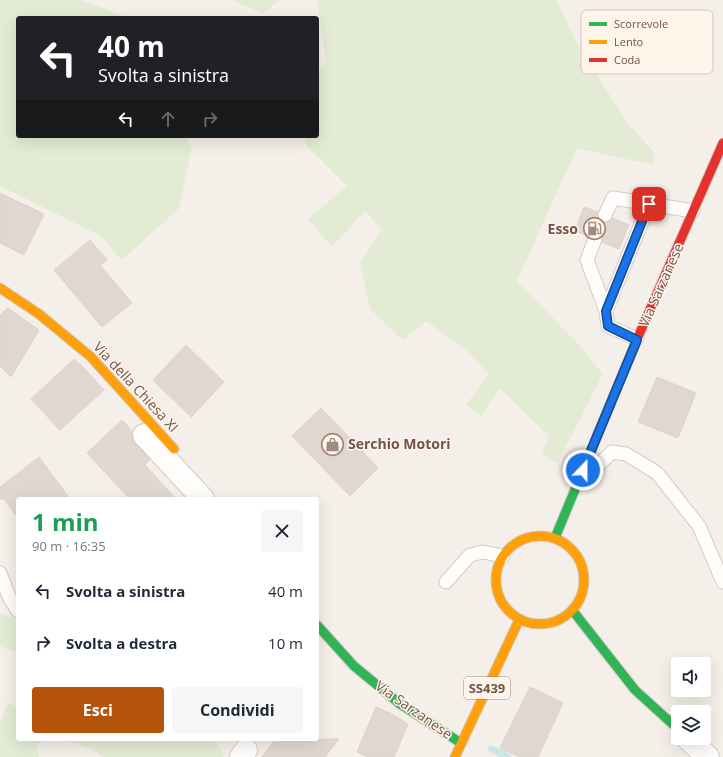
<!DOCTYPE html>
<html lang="it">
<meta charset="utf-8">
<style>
body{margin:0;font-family:"Open Sans",sans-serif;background:#f6f6f7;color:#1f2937;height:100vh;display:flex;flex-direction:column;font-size:15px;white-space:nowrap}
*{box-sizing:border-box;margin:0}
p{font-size:13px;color:#747a83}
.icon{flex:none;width:22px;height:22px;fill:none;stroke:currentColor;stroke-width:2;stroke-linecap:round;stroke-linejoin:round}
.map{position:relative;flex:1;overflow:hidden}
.panel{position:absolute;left:16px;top:497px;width:303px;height:244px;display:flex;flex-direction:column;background:#fff;border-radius:4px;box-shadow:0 4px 16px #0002}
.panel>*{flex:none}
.top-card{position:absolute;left:16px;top:16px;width:303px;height:122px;border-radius:4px;box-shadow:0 4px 16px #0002;background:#202124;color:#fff;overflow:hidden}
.tools{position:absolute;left:671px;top:657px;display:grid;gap:8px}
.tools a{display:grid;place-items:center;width:40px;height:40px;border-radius:4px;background:#fff;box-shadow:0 4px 16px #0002;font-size:20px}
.pin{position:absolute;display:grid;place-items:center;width:34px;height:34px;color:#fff;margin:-17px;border-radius:8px;box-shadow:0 2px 6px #0006}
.me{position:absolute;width:44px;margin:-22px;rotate:22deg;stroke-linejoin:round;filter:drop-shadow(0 0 3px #0008)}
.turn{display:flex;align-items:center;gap:14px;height:84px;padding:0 16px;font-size:18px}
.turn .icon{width:52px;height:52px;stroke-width:2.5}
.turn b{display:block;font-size:28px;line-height:34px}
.lanes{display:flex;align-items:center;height:38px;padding:0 16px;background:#0003;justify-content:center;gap:20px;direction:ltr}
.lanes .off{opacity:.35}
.round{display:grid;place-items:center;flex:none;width:42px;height:42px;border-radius:4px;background:#f6f6f7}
.head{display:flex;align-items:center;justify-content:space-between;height:68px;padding:0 16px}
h1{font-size:24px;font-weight:700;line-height:30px;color:#1e9e55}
.button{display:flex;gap:8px;margin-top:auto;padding:8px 16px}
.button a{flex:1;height:46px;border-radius:4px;background:#b45309;color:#fff;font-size:16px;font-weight:700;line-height:46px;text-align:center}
.button a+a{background:#f6f6f7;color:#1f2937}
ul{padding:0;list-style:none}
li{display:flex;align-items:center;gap:12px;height:52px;padding:0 16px}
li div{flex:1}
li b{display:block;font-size:15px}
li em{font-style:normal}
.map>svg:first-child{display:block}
.green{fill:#e3ebd4}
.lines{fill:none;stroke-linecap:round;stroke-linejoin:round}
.stream{stroke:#cae6e6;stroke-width:7}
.building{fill:#e1d7d1;stroke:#ded2cb}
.lane-casing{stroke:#d4cbc6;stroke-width:15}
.street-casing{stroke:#d4cbc6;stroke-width:24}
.fast-casing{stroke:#d4cac6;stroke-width:11}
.slow-casing{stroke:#d4cac6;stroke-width:11}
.jam-casing{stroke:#d4cac6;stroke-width:11}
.lane{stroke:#fefdfc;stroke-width:13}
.street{stroke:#fefdfc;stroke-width:22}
.fast{stroke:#30b455;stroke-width:9}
.slow{stroke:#ff9f0a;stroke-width:9}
.jam{stroke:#e5322d;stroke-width:9}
.route-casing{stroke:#114b97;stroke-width:10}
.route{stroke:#1a73e8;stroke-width:7}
.labels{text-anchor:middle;stroke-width:3;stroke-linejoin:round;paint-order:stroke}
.shield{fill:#fef4e9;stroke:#9c847a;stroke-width:1}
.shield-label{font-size:13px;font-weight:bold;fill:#72544a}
.poi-label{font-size:14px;font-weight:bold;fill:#72544a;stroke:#fef4e9;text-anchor:end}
.street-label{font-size:14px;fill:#72544a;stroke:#fef4e9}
.key{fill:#fef4e9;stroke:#d4c4b9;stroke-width:1}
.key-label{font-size:11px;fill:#72544a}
</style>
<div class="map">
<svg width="723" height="757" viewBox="0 0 723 757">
<rect width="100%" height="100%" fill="#f5efe9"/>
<g class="green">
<path d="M0 0H81L129 18H18V136H186L192 148 179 208 122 260 99 235 0 186Z"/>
<path d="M231 0H280L263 13Z"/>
<path d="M317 0H556L580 50 630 126 654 152 653 165 577 148 517 281 581 347 603 374 557 464 542 454 549 436 500 388 481 416 466 405 489 374 465 349 426 321 403 340 370 309 360 263 381 229 365 211 332 247 308 219 347 186 306 145V136H317V72L326 62Z"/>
<path d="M0 613 18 620V652L0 646Z"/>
<path d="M8 703 18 707V739H46L36 746 39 757H0V723Z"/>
<path d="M61 739H214L224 755 223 757H102L92 749Z"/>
</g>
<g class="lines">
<path class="stream" d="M491 749 508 757"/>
</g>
<g class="building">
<path d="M0 193 44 214 24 255 0 243Z"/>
<path d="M584 207 598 212V219L602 222H609L612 218 629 225 619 249 602 242 603 237 598 232 593 231 588 236 575 231Z"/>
<path d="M90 240 107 260 100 265 132 303 102 327 54 270Z"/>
<path d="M8 308 39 330 11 377 0 366V315Z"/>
<path d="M186 345 224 382 191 417 153 380Z"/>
<path d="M74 359 82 366 104 390 60 430 31 399Z"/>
<path d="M657 377 696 393 678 438 638 422Z"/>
<path d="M321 408 378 468 350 496 292 436Z"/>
<path d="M122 420 132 431V437L135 443 150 460 145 465 176 499H130L87 453Z"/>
<path d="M39 457 70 499H18V518L4 499H0V487Z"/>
<path d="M530 687 563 703 538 757H519L500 748Z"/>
<path d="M376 707 394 715 408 724 394 757H368L357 752Z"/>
<path d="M276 739H339L325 757H262Z"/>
</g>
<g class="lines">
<defs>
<g id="lane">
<path d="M605 215 613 198 693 211"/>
<path d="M595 239 587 260 606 311 608 326 637 339"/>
<path d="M606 311 649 204"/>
<path d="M585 481 591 472 612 452 626 454 657 473 699 526 723 582"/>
<path d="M0 573 10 599 18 611"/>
<path d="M446 582 470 555 483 552 503 556"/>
</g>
<g id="street">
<path d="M144 435 203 499"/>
<path d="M687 738 708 757"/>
<path d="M241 757 246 750"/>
</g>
<g id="fast">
<path d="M555 538 638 337"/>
<path d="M573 611 635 690 678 729"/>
<path d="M317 625 354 666 400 704 461 743"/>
</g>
<g id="slow">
<path d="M0 288 39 314 91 357 174 449"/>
<circle cx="540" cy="580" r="44"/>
<path d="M455 757 519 620"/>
</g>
<path id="jam" d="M638 337 723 143"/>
</defs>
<use href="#lane" class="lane-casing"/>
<use href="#street" class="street-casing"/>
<use href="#fast" class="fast-casing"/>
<use href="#slow" class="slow-casing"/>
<use href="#jam" class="jam-casing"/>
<use href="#lane" class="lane"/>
<use href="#street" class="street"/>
<use href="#fast" class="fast"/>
<use href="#slow" class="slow"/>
<use href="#jam" class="jam"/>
</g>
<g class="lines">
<defs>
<path id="route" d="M583 470 637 340 608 326 606 311 649 204"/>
</defs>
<use href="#route" class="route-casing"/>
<use href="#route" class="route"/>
</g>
<defs>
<symbol id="fuel-ring" viewBox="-11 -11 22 22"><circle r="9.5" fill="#fef4e9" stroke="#a08a82" stroke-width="1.5"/><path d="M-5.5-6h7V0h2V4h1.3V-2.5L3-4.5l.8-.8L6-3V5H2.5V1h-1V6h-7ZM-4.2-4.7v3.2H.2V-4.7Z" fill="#a08a82"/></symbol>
<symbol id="shop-ring" viewBox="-11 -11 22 22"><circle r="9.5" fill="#fef4e9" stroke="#a08a82" stroke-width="1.5"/><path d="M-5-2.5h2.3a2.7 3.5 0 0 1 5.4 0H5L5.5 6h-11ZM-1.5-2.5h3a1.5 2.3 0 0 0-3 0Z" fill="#a08a82"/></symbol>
</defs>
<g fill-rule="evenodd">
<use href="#fuel-ring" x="582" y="216" width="25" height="25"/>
<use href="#shop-ring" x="320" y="432" width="25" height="25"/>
</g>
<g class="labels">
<rect class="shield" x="464" y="677" width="46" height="22" rx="3"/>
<g class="shield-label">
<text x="487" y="693">SS439</text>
</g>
<g class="poi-label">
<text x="578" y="234">Esso</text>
<text x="348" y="449" text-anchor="start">Serchio Motori</text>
</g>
<g class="street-label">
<text transform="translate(661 285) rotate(-66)" y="5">Via Sarzanese</text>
<text transform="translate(136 387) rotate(47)" y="5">Via della Chiesa XI</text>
<text transform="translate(414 710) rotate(35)" y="5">Via Sarzanese</text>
</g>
</g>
<rect x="581" y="10" width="132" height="64" rx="6" class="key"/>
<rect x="589" y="22" width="18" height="4" fill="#30b455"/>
<rect x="589" y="40" width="18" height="4" fill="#ff9f0a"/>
<rect x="589" y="58" width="18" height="4" fill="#e5322d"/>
<g class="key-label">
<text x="614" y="28">Scorrevole</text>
<text x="614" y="46">Lento</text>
<text x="614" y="64">Coda</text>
</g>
</svg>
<div class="tools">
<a><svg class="icon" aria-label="sound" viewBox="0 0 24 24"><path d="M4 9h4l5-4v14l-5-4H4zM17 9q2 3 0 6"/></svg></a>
<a><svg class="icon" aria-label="layers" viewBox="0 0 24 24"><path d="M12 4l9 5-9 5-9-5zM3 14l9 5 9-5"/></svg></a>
</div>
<div class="pin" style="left:649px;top:204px;background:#d93025"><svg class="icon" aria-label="arrive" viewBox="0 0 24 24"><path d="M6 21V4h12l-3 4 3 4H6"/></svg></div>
<svg class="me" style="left:583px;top:470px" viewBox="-20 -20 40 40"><circle r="17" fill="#1a73e8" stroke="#fff" stroke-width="3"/><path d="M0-11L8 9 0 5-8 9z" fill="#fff"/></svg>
<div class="top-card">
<div class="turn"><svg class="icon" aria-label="left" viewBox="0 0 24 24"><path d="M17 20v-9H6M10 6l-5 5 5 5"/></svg><div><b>40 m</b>Svolta a sinistra</div></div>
<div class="lanes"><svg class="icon" aria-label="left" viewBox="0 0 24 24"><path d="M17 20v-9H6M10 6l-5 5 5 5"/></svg><svg class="icon off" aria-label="ahead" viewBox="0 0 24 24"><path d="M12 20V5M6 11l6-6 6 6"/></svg><svg class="icon off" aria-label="right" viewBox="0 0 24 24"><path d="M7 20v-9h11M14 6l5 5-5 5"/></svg></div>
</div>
<section class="panel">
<div class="head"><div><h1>1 min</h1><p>90 m · 16:35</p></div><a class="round"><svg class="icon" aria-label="close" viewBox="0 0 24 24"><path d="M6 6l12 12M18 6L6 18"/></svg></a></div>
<ul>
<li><svg class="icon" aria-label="left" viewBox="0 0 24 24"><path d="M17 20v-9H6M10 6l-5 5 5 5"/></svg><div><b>Svolta a sinistra</b></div><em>40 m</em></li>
<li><svg class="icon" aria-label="right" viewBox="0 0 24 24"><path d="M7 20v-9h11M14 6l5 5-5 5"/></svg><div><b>Svolta a destra</b></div><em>10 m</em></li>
</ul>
<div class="button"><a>Esci</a><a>Condividi</a></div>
</section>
</div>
